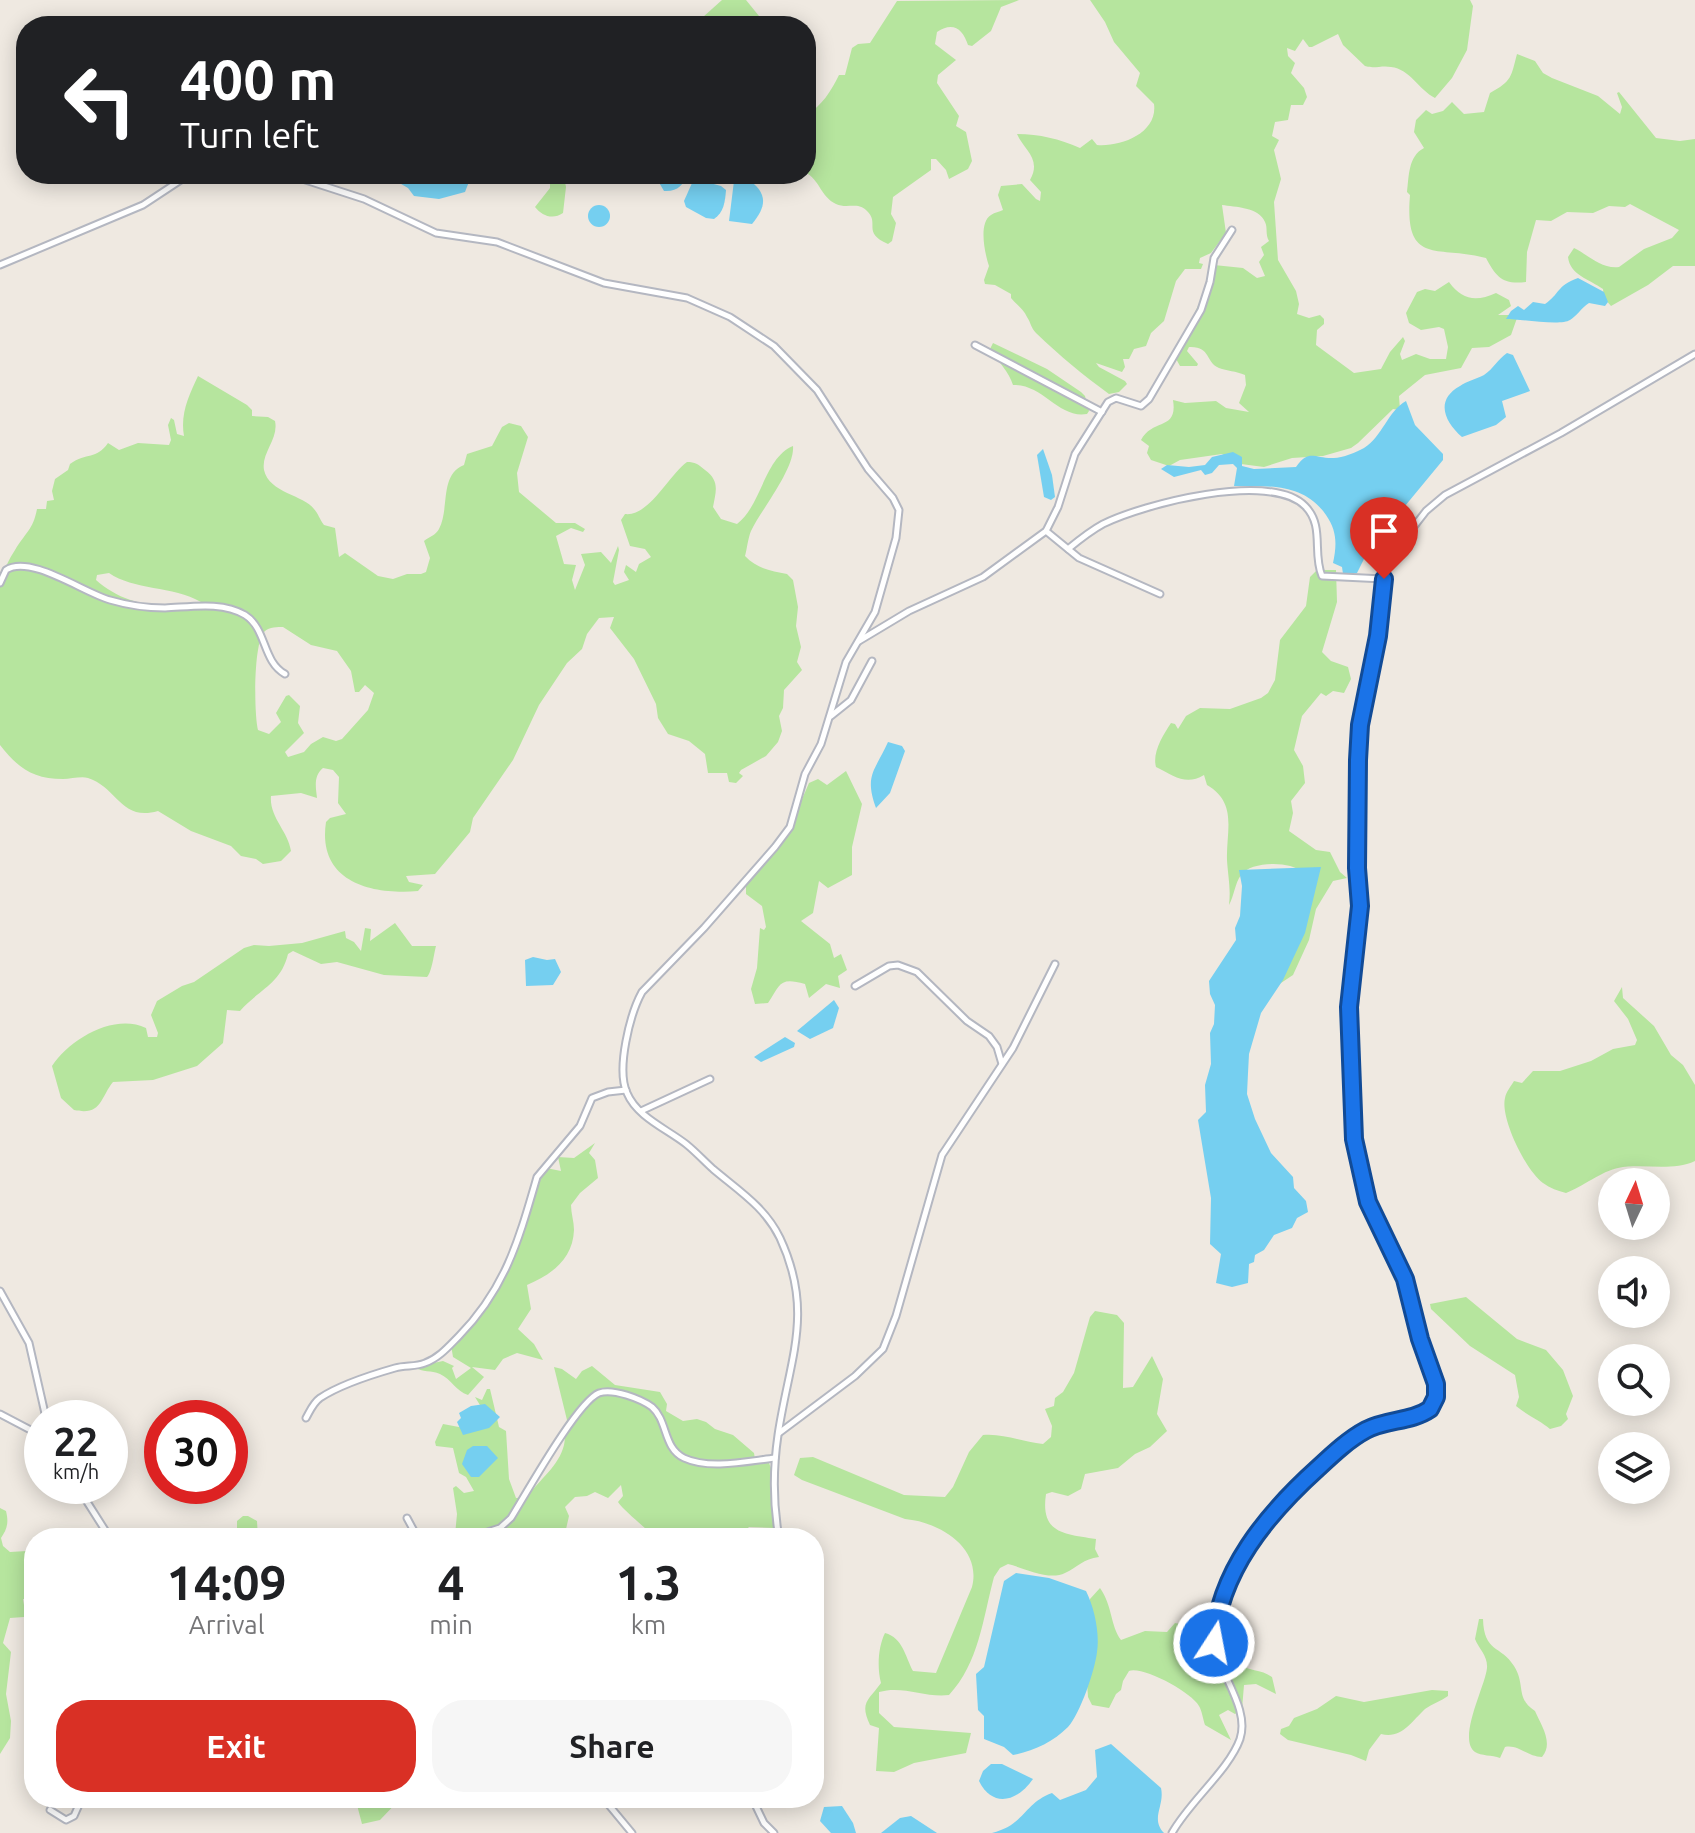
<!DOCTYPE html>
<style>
body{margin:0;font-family:Ubuntu,sans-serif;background:#f6f6f6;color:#202124;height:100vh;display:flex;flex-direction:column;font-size:30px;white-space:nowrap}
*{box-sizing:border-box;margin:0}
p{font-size:26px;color:#757577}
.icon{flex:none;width:44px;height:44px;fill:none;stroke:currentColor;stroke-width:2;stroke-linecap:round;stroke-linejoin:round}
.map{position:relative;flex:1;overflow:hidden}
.sheet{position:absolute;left:24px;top:1528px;width:800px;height:280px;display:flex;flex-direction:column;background:#fff;border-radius:32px;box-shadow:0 4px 20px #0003}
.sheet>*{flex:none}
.banner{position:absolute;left:16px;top:16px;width:800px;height:168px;border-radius:32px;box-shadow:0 4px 20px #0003;background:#202124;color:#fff;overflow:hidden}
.needle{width:52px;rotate:4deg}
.buttons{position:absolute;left:1598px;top:1168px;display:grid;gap:16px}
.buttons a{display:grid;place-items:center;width:72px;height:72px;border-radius:50%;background:#fff;box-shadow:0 4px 20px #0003;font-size:40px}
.speed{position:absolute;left:24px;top:1400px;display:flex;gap:16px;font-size:40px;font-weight:700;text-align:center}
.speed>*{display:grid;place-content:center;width:104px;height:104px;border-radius:50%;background:#fff;box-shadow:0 4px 20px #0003;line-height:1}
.speed small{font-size:20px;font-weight:400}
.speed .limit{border:12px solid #d22;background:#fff;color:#111}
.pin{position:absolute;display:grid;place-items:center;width:68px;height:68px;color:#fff;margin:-82px -34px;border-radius:50% 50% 50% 0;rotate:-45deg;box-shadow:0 0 8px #0007}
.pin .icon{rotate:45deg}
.me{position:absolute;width:88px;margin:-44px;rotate:11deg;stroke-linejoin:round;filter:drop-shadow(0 0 6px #0008)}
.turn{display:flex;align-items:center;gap:28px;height:168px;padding:0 32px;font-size:36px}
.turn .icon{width:104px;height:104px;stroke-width:2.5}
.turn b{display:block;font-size:56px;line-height:68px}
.eta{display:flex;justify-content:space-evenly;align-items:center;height:136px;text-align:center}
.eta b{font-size:48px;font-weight:700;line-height:56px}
.cta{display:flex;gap:16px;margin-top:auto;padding:16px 32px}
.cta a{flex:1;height:92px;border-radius:32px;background:#d93025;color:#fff;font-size:32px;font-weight:700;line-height:92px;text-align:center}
.cta a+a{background:#f6f6f6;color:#202124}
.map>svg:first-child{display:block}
.green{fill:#b6e59e;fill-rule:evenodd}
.water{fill:#75cff0}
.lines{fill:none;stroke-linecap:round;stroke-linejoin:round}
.street-casing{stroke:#b4b7c1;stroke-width:9}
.street{stroke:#fff;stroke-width:5}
.route-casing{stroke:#114b97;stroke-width:20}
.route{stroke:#1a73e8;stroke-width:14}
</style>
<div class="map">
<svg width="1695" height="1833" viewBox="0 0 1695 1833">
<rect width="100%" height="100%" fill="#efe9e1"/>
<g class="green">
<path d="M722 0H746L759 16 762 26H693Z"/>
<path d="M1019 0 1001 7 991 31 972 46 968 45C963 29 953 21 937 32L935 44 956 60 938 75 937 83 959 116 956 126 966 132 972 161 968 169 949 179 946 170 936 159H931V170L893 197 891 214 896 223 892 241 888 244C861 232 881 223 866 210 857 202 846 209 836 204 821 197 819 179 806 173V115C822 106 831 91 839 75H845L852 48 858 44 870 43 897 1Z"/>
<path d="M1090 0H1470L1473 6 1467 50 1452 78 1435 98C1419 90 1410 69 1391 67 1382 65 1374 69 1365 66L1343 45 1338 34 1312 47H1309L1303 39 1295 51 1287 48 1288 56 1295 63 1291 73 1304 88 1307 97 1303 105H1291L1288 120 1275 122 1272 136 1279 140 1274 150 1281 179 1274 202 1278 260 1296 291 1299 304 1297 314 1309 318 1320 315 1324 319V324L1317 330 1316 345 1354 373 1381 369 1390 352 1403 337 1405 341 1400 354 1402 360 1416 354 1430 359H1446L1448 347 1444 329 1439 327 1421 330 1409 323 1406 313 1417 292 1425 289 1435 291 1449 282C1462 300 1476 302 1496 293L1509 300 1511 306 1498 315H1514L1517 318 1511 335 1489 347 1472 348 1461 368 1425 375 1399 396 1400 410 1393 409 1358 443 1351 448 1323 456 1292 458 1264 467 1241 464 1222 454 1180 460 1169 466 1151 460 1147 453 1149 446 1141 440C1153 418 1178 431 1173 400L1185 403 1216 401 1226 408 1249 412 1239 403 1246 385 1245 375C1236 371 1227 371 1219 368 1205 362 1211 346 1189 347L1187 351 1198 364 1197 366H1180L1175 357C1187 326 1204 298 1214 265L1243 268 1257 278 1265 276 1259 262 1264 255 1261 247 1269 241C1265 234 1268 228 1265 222 1259 207 1235 207 1222 205L1226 233 1211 253 1200 258 1199 263 1203 264 1201 269H1185L1176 281 1164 321 1151 333 1146 346 1134 349 1129 359H1123L1125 367 1122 372 1096 363 1099 367 1125 381 1127 384 1119 392 1109 394C1083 375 1060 356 1036 333 1031 328 1031 323 1027 317 1024 310 1016 304 1011 298V294L995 285 985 284 984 280 989 266C985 254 978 223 991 215 995 212 999 212 1003 210L998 195 1001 186 1022 184 1036 199 1040 201 1041 192 1030 180C1042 159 1024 150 1017 134 1040 134 1059 139 1080 148L1092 139 1097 145C1121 147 1158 133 1154 104L1136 86 1140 73 1114 42 1105 22Z"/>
<path d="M1517 54 1535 61 1543 73 1552 78 1598 96 1620 114 1622 107 1617 93 1619 92 1656 138 1680 141 1695 139V266H1673L1648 285 1611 306 1604 298 1603 289C1589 279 1570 275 1568 257L1574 248C1590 256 1601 269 1619 267L1644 249 1672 238 1679 230 1630 204 1625 207 1609 206 1593 213 1567 212 1551 221 1536 220 1527 252 1526 282C1503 285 1496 277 1486 258 1437 245 1404 267 1410 195L1407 192C1409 177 1408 156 1424 148L1414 132 1416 120 1426 110 1432 114 1443 111 1452 102 1464 114 1484 112 1490 93C1512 81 1511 77 1517 54Z"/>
<path d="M501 174H569L564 177 566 187 563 213C553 220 542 216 535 207L550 188V180L546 175 510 179Z"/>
<path d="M993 343 1047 369 1081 392 1085 396 1089 411 1087 414C1059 419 1043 384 1013 385 1009 372 998 361 990 349Z"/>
<path d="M198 376 247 405 252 410V416L268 417 275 421C279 439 261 453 264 470 269 493 304 495 314 509 318 513 320 520 324 525L335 528 339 557 345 553 378 576 393 579 407 574H421L426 572 430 558 424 541C429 537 436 535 439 529 450 508 439 475 464 465L467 454 492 446 502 427 509 423 521 426 528 437 517 473 519 492 556 523H575L585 529 583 532 571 528 556 536 564 564 576 565 572 580 575 590 585 565 581 554 601 552 611 563 618 546 619 550 613 582 615 585 629 580 624 572 626 565 636 572 639 564 651 557 645 549 630 546 621 520 625 514C649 517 669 475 687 462 695 462 698 464 705 470 720 481 716 491 713 507L721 519 737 524C762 505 764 458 793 446 795 469 761 510 751 531 748 538 747 549 745 556 757 569 772 571 787 574L793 580 798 607 796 626 801 647 797 662 802 670 784 690 783 708 779 716 782 731 778 742 766 756 741 770 739 773 743 776 736 783 729 782 727 773H708L705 754 689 741 668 734 658 718 656 704 634 659 610 628 614 617 599 618 587 634 582 649 567 663 539 705 513 760 473 818 470 832 435 874 406 876 409 882 423 885 418 891C370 895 317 881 326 822L330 818 346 814 338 803 339 777 333 770 323 768C313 776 316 788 317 798L301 793 271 796C269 817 288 831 291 851L281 861 263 864 256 859 241 856 231 846 191 831 158 811C121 822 117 787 88 778 81 776 71 779 63 779 33 779 18 768 0 745V580C4 570 9 559 15 550 25 533 33 530 37 509H46L47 501 54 500 52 491 55 479 68 470 70 464C87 452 96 460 108 443L119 450 138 443 169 445 171 440 168 425 171 418 174 420 177 434 184 436C180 414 189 395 198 376ZM109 573C133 590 173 586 201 602 165 612 124 605 96 580L97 575ZM283 627 311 645 337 651 351 671 355 692H359L365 685 374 693 368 710 342 739 336 741 323 737 311 744 304 752 288 757 285 752 304 733 298 723 300 706 289 695 286 696 276 713 281 722 269 734 258 730C254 715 253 641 265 631 269 627 278 627 283 627Z"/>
<path d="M1317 570H1336L1337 602 1322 652 1331 661 1348 667 1351 679 1344 693 1333 691 1326 696 1321 693 1302 716 1294 750 1303 766 1305 783 1291 801 1293 813 1289 831 1316 850 1330 852 1340 872 1347 878 1333 881 1316 909 1309 940 1293 975 1260 997 1302 872C1291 861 1251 861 1241 875 1235 883 1234 896 1229 905 1231 888 1228 877 1227 860 1226 831 1238 803 1207 785L1204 775C1186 786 1174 776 1156 767 1152 753 1163 735 1171 723L1175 724 1178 729 1186 716 1200 708 1230 709 1261 698 1268 693 1275 680 1280 640 1306 606 1310 577Z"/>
<path d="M846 771 862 804 852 847V875L828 888 819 881 813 913 801 921 830 944 834 958 841 954 847 970 838 976 840 988 826 984 809 998 805 984C779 977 781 984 768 1003L755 1004 751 989 757 968 760 928 764 930 766 927 762 906 746 894V886L786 836 809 783 818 779 827 785Z"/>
<path d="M395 923 412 946H436C434 953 432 972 427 977L384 975 337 962 321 964 293 951 288 954C281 984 258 990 240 1011L227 1010 223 1043 197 1066 153 1080 113 1082C100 1098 102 1116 74 1110L61 1098 52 1066C70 1039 114 1013 146 1028L148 1037H157L158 1033 151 1015 157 1001 182 986 194 982 244 948 254 945 269 946 302 943 345 931 346 938 354 942 361 951 365 928 371 929 370 941Z"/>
<path d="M1622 987 1623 998 1654 1026 1671 1055 1683 1065 1695 1085V1161C1671 1172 1643 1163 1618 1168 1602 1171 1582 1187 1566 1193 1558 1191 1550 1188 1543 1183 1526 1171 1500 1118 1505 1098 1506 1092 1511 1086 1514 1081L1522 1083 1533 1071H1560L1591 1061 1613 1049 1635 1045 1637 1040 1628 1019 1614 1001Z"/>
<path d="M595 1143 589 1153 595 1160 598 1178 580 1193 571 1205C571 1213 574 1222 574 1230 573 1259 551 1275 527 1285L531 1309 518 1329 534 1344 543 1360 517 1353 503 1359 495 1370 472 1367 484 1377 468 1395C456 1391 451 1379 440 1374 431 1370 423 1373 414 1367L443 1361 454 1366 452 1368 456 1379 471 1368 453 1357 451 1345 460 1333 479 1317 506 1274V1263L528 1209 534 1180 546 1168 561 1171 558 1157 574 1158Z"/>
<path d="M1466 1297 1517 1339 1546 1350 1563 1370 1573 1396 1566 1414 1568 1419 1561 1426 1550 1429C1541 1421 1528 1416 1516 1406L1519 1397 1515 1375 1470 1346 1431 1309 1430 1304Z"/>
<path d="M1095 1311 1117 1315 1124 1323 1123 1388 1133 1387 1152 1356 1163 1379 1157 1414 1167 1431 1150 1447 1135 1454 1118 1468 1085 1474 1081 1489 1068 1496 1052 1492 1046 1494C1040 1534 1065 1534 1096 1539L1095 1549 1099 1557C1083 1559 1078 1567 1065 1573 1049 1581 1024 1568 1008 1564L1000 1568 994 1577C983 1618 979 1663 949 1695 925 1698 903 1685 879 1692V1713L894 1727 971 1733 966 1753 914 1763 894 1772 876 1771 879 1728 870 1725C859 1702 869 1700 881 1683 877 1668 878 1647 885 1633 903 1638 905 1656 913 1671L936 1673 972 1587C982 1548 940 1522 905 1519L802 1480 794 1475 800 1458 813 1457 904 1495 945 1497 953 1487 969 1452 983 1435C1003 1433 1022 1442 1043 1444L1051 1437 1052 1426 1045 1409 1054 1406 1055 1398 1063 1392 1074 1373 1090 1317Z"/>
<path d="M592 1366 615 1385 660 1392 667 1404 666 1411 683 1421 697 1419 706 1422 715 1429 733 1435 754 1453 755 1459 769 1463 775 1478V1528L749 1527 737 1538H655C644 1526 625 1512 618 1502L623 1496 621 1485 608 1498 595 1492 587 1496 575 1497 565 1507 569 1516 564 1538H452L455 1535 457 1514 453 1488 456 1486 464 1493 474 1491 466 1477 459 1473 453 1448 436 1446 435 1442 443 1424 459 1427 483 1410 475 1397 482 1400 487 1389H490L499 1427 506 1431 509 1479 516 1498 527 1497C539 1480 559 1466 564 1445 566 1436 564 1429 567 1420L554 1367 562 1369 576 1379 582 1371Z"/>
<path d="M0 1508 6 1511C9 1523 7 1529 1 1538L3 1546 10 1552 27 1551 34 1555V1601L23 1599 24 1605 30 1608 29 1613 24 1617 10 1618 3 1643 11 1652 6 1694 11 1721 10 1738 0 1754Z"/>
<path d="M243 1516H248L257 1521 258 1538H213L226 1530 237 1531V1521Z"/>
<path d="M1100 1588C1113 1607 1110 1625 1121 1640L1145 1631 1167 1632 1175 1623C1213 1631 1209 1647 1237 1664 1248 1671 1261 1669 1272 1677L1276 1694 1256 1684 1244 1685 1242 1709 1235 1714 1228 1710 1219 1715 1231 1740 1205 1725C1203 1719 1202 1711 1199 1706 1191 1692 1143 1666 1129 1671L1123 1681 1121 1690 1116 1694 1109 1708 1092 1705 1088 1697 1087 1683 1090 1599Z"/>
<path d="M1479 1619H1483C1484 1653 1501 1645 1514 1666 1526 1685 1515 1698 1535 1711 1541 1725 1554 1743 1542 1757 1528 1757 1518 1744 1505 1747L1500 1758C1492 1755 1481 1756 1475 1752 1457 1739 1485 1687 1487 1668 1488 1656 1479 1649 1475 1639Z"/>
<path d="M1432 1690 1448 1691V1696C1441 1701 1432 1704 1425 1709 1411 1722 1402 1739 1381 1734L1369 1750 1366 1761 1351 1755 1288 1740 1280 1734 1281 1729 1289 1726 1294 1718 1317 1709 1336 1696 1364 1702Z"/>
<path d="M351 1798H401L380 1820 362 1824 357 1805Z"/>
</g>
<g class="water">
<path d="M384 174H472L465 192 439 199 414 196 408 188Z"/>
<path d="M654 174H689C682 185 678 192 664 191Z"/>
<path d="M746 178C766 191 769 204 752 224L729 221 734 181Z"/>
<path d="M699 180 721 186 726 190C725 202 724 212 714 219L706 218 686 207 684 201 692 183Z"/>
<circle cx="599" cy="216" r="11"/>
<path d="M1578 278 1604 292 1608 302 1605 306 1589 303C1581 308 1577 316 1570 320 1561 326 1520 319 1506 319L1511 311 1518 306 1524 310 1533 302 1545 304C1560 294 1556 286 1578 278Z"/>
<path d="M1507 353 1513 355 1530 391 1502 401 1506 417 1496 425 1462 437C1444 421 1435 400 1460 386 1467 381 1476 379 1484 375 1493 369 1498 359 1507 353Z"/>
<path d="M1406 401 1415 425 1443 454V460L1405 506 1396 509 1384 507 1379 514 1382 527 1380 538 1373 541 1357 573 1343 574 1342 567 1333 563C1337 544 1337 531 1326 515 1304 483 1269 486 1234 486L1237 468 1233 464 1219 465 1212 473 1205 475 1201 470 1174 477 1161 469 1167 465 1189 467 1205 465 1212 457 1233 452 1242 457V466L1254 469 1296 467C1309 448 1315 459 1334 458 1342 458 1357 452 1364 448 1382 437 1388 411 1406 401Z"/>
<path d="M1043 449 1052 475 1055 497 1051 500 1044 497 1037 455Z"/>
<path d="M888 742 902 746 905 751 890 793 876 808C864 775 875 771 888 742Z"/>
<path d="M1321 867 1305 933 1283 980 1261 1013 1249 1054 1248 1073 1247 1094 1255 1119 1271 1153 1293 1177 1294 1188 1306 1201 1308 1212 1297 1218 1292 1228 1274 1235 1264 1250 1255 1255 1254 1262 1249 1264 1248 1283 1232 1287 1216 1283 1221 1254 1210 1244 1211 1198 1198 1120 1206 1112 1205 1085 1211 1064 1210 1033 1214 1024 1215 1005 1210 994 1209 981 1236 940 1235 928 1240 916 1242 886 1239 870Z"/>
<path d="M533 957 547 960 555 959 561 972 553 985 526 986 525 960Z"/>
<path d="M834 1000 839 1008 833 1028 810 1039 797 1031Z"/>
<path d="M785 1037 795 1043 794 1047 761 1062 754 1057Z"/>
<path d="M485 1404 500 1417 489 1428 463 1435 457 1422 461 1418 459 1413 471 1406Z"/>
<path d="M473 1446H487L498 1458 479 1477H471L462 1464 467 1450Z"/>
<path d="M1016 1573 1049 1578 1086 1591C1094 1607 1100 1633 1097 1652 1095 1670 1080 1714 1068 1727 1053 1742 1034 1751 1013 1755L1004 1747 984 1739V1716L978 1710 976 1674 984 1667 1004 1581Z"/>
<path d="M1111 1744 1161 1788C1165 1806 1150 1818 1164 1833H992C1025 1825 1024 1803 1052 1793L1060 1800 1086 1790 1097 1777 1095 1750Z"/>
<path d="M991 1764H1002L1033 1779C1018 1801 993 1809 979 1781L983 1771Z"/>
<path d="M842 1806 853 1823 856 1833H831L820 1821 824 1807Z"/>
<path d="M911 1816 937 1833H881L900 1818Z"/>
</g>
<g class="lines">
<defs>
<g id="street">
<path d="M287 174 364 199 436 233 497 242 604 283 687 298 730 317 774 346 817 390 868 469 893 498 899 510 896 538 875 612 846 662 821 744 805 774 790 827 775 847 704 928 642 992C630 1014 616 1069 627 1093 637 1117 667 1129 686 1144 696 1152 704 1161 713 1169 739 1191 765 1207 780 1238 815 1313 789 1360 778 1435 773 1469 773 1504 779 1538"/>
<path d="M0 265 143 205 190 174"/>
<path d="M975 345 1102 412"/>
<path d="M1046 531 1079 558 1160 594"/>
<path d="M1068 549C1079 540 1090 531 1103 524 1143 504 1270 471 1305 506 1325 526 1312 553 1322 576L1384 579"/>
<path d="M0 583 6 570C30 554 84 593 110 600 127 605 147 608 165 608 190 607 222 601 245 615 267 629 262 661 285 674"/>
<path d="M859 641 909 611 983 577 1046 531 1058 507 1075 454 1108 402 1116 398 1141 406 1149 399 1201 310 1210 282 1214 258 1232 230"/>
<path d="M831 716 851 700 872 661"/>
<path d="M855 986 889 966 898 965 917 972 967 1021 989 1036 997 1047 1002 1064"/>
<path d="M641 1111 710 1079"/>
<path d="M0 1291 29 1343 46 1418"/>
<path d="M0 1414 42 1436"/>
<path d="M306 1418C310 1411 313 1403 320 1398 338 1386 374 1374 395 1368 405 1365 416 1367 425 1363 439 1358 449 1346 459 1336 506 1288 519 1239 537 1177L580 1126 592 1098 608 1092 626 1090"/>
<path d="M779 1433 855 1376 883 1349 896 1316 942 1155 1013 1048 1055 964"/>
<path d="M77 1486 110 1538"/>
<path d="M407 1518 414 1531 421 1538"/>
<path d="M469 1538 500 1528 511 1518C526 1494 577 1402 599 1393 613 1388 641 1399 652 1407 668 1421 663 1448 684 1458 710 1470 748 1461 775 1458"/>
<path d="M603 1798 632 1833"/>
<path d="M752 1798 764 1823 774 1833"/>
<path d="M50 1810 66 1820 74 1816 82 1798"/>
<path d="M1172 1833C1189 1802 1229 1770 1240 1739 1250 1709 1220 1675 1215 1646 1208 1605 1251 1540 1275 1508 1293 1487 1343 1440 1368 1429 1394 1417 1430 1425 1437 1390L1405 1279 1368 1202 1354 1139 1349 1007 1360 906 1357 868 1358 760 1360 725 1378 636 1386 571 1395 551 1426 511 1445 495 1561 433 1695 354"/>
</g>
</defs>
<use href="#street" class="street-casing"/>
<use href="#street" class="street"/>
</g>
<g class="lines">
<defs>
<path id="route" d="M1214 1643C1218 1572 1268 1513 1318 1468 1333 1454 1349 1439 1366 1430 1387 1419 1411 1422 1430 1409L1436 1397V1384L1420 1339 1405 1279 1368 1202 1354 1139 1349 1007 1360 906 1357 868 1358 760 1360 725 1378 636 1384 579"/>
</defs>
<use href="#route" class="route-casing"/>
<use href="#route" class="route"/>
</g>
</svg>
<div class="buttons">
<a><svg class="needle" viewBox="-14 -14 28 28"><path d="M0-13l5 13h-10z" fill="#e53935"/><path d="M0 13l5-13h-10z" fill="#757577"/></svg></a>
<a><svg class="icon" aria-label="sound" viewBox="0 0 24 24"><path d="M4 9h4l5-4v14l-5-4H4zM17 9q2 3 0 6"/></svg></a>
<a><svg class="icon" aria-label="search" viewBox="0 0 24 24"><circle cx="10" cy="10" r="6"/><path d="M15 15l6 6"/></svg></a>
<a><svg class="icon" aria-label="layers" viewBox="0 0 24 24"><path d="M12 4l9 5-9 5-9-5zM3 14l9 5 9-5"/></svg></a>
</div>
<div class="speed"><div>22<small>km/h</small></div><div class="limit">30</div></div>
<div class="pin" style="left:1384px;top:579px;background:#d93025"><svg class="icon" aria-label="arrive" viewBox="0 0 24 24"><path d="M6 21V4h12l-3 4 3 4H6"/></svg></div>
<svg class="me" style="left:1214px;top:1643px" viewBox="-20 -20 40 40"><circle r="17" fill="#1a73e8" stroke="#fff" stroke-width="3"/><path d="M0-11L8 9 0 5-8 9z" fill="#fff"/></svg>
<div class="banner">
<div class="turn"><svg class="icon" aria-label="left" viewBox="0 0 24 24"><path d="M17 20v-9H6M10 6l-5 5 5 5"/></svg><div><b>400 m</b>Turn left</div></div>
</div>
<section class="sheet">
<div class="eta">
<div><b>14:09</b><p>Arrival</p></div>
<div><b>4</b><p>min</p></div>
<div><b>1.3</b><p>km</p></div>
</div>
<div class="cta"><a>Exit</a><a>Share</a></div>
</section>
</div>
